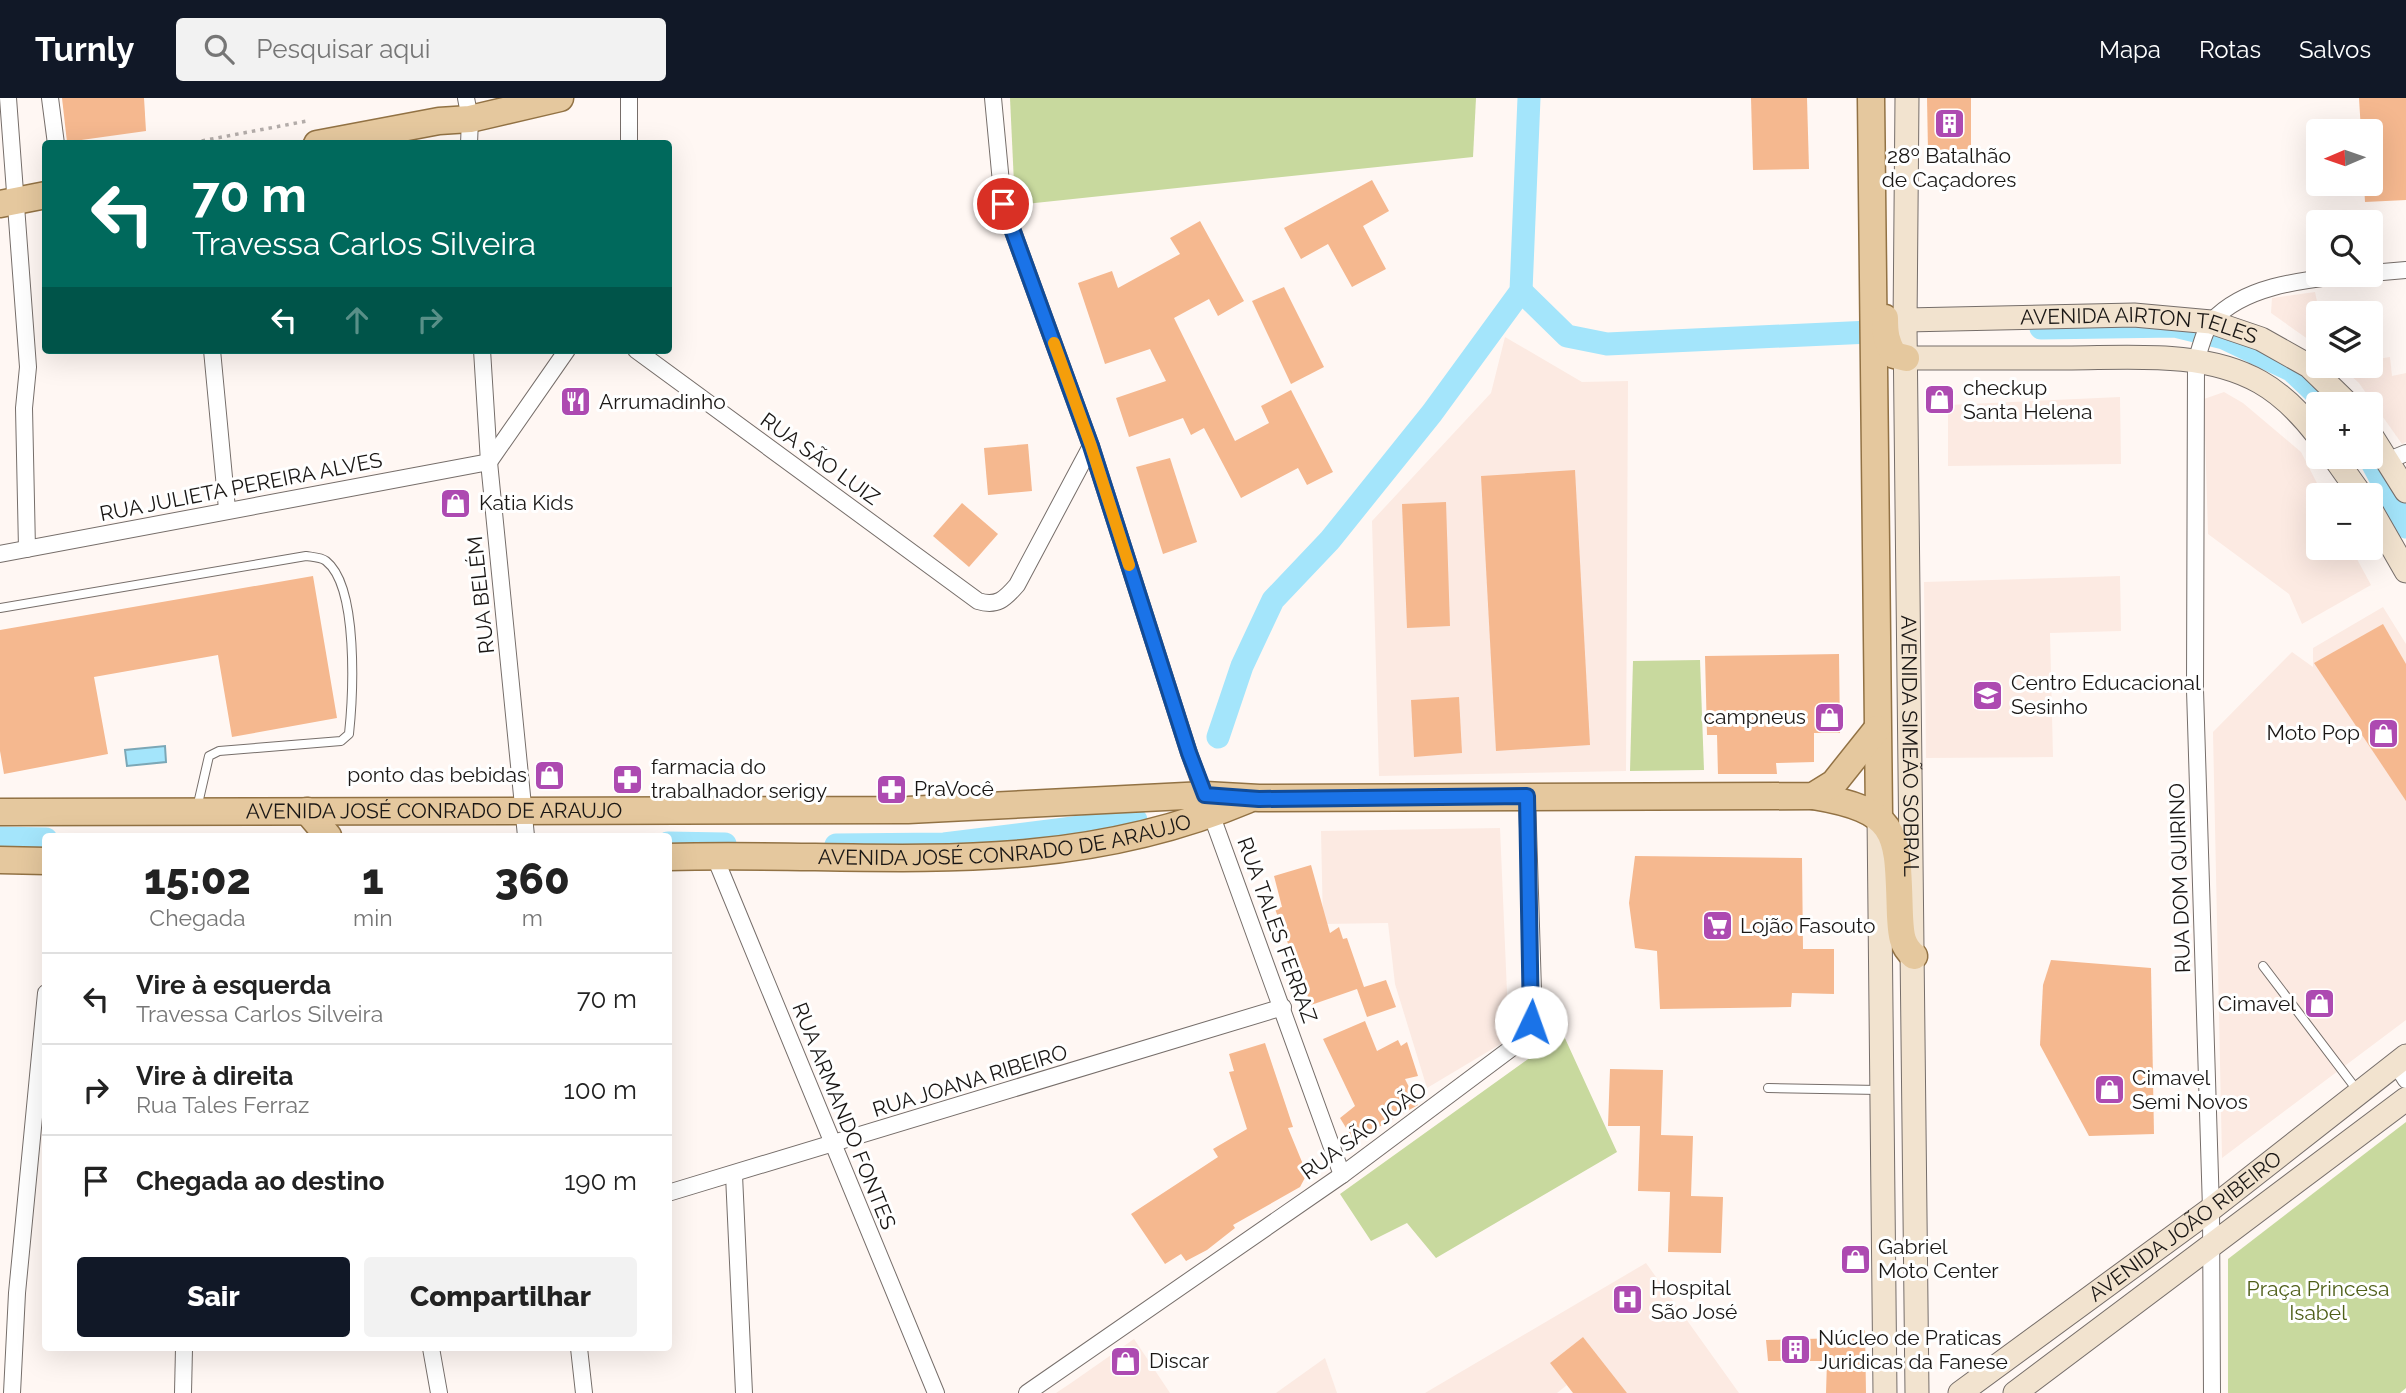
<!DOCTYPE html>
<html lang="pt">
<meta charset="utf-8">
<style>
body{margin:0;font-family:Raleway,sans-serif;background:#f2f2f2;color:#222;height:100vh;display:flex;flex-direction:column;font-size:26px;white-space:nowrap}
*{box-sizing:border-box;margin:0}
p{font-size:23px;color:#767676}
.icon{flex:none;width:38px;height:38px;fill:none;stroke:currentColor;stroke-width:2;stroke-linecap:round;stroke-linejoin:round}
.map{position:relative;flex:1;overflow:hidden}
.side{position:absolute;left:42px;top:735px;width:630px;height:518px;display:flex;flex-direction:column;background:#fff;border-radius:7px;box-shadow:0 7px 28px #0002}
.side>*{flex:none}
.top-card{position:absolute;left:42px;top:42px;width:630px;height:214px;border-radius:7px;box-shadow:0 7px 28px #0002;background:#00695c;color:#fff;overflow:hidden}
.needle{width:46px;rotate:268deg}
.fabs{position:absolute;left:2306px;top:21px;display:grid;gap:14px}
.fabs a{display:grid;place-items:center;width:77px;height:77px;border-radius:7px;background:#fff;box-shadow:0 7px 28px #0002;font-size:35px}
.pin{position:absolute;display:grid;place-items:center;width:60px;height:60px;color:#fff;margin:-30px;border:4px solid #fff;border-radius:50%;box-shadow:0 2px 7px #0007}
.me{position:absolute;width:77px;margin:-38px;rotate:3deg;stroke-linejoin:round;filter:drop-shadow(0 0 5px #0008)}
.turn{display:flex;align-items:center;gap:24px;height:147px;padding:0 35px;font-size:32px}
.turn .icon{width:91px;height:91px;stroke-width:2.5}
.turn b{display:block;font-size:49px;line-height:60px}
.lanes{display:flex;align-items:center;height:66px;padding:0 35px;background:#0003;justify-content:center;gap:35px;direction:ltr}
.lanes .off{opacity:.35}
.eta{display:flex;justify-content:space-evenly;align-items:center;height:119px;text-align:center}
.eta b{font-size:42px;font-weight:800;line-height:49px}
.primary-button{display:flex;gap:14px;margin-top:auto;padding:14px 35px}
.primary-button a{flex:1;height:80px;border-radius:7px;background:#111827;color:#fff;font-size:28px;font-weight:800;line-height:80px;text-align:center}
.primary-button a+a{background:#f2f2f2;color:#222}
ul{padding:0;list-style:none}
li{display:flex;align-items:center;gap:21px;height:91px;padding:0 35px;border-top:2px solid #e0e0e0}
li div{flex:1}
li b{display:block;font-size:26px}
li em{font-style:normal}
header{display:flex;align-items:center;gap:42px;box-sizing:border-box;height:98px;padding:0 35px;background:#111827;color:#fff}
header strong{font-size:33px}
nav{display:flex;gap:38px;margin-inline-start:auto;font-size:24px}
.search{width:490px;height:63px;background:#f2f2f2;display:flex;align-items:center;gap:18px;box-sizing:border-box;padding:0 24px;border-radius:7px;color:#767676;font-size:26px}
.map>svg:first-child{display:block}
.built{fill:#fceae2}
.green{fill:#c8d99e}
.water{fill:#a4e5fb;stroke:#7ba7b6;stroke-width:2}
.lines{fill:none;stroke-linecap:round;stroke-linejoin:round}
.canal{stroke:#a4e5fb;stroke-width:23}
.building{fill:#f5b88f}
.service-casing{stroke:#766e6a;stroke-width:10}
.minor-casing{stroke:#766e6a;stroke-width:18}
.secondary-casing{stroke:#766e6a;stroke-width:25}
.primary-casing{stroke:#927244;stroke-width:29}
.path{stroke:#b4adaa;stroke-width:3.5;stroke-dasharray:3.5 5;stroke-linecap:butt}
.service{stroke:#fff;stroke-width:8}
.minor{stroke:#fff;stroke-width:16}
.secondary{stroke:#f2e3cf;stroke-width:23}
.primary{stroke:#e5c89e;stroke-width:26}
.route-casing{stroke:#114b97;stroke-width:18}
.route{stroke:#1a73e8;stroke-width:12}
.slow{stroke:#f59e0b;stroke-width:12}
.labels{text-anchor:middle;stroke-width:6;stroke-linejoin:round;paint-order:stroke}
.poi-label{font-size:21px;fill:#1a1715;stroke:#fff;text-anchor:start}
.street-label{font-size:21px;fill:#1a1715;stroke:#fff}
.park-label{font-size:21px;fill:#4f5f19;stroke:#fff}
</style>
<header>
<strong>Turnly</strong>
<div class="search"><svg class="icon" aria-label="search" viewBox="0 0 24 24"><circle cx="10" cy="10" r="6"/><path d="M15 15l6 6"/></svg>Pesquisar aqui</div>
<nav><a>Mapa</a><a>Rotas</a><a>Salvos</a></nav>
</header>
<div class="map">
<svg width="2406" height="1295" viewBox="0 0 2406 1295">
<rect width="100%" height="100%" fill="#fff7f3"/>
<g class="built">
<path d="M2315 194 2319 213 2344 211 2345 215H2319V249L2271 215 2272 200Z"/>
<path d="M1505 239 1582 284 1628 283 1626 673 1379 678 1372 423 1491 295Z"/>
<path d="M2390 259 2392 278 2406 275V344L2402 346 2359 285 2340 268H2371V262Z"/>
<path d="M2224 294 2243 305 2301 354 2323 397H2319V450H2351L2371 487 2302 526 2289 496 2208 436 2204 301Z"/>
<path d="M2120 299 2121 366 1948 368V307Z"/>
<path d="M2120 478 2121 533 2050 535 2053 659 1926 660 1924 484Z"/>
<path d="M2383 509 2406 546V922L2222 1060 2213 634 2292 554 2313 569V550Z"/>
<path d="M1500 730 1509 941 1427 990 1395 886 1388 825 1323 826 1321 733Z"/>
<path d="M1646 1165 1739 1295H1627L1583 1239 1550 1265 1567 1287 1557 1295H1425Z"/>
<path d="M1134 1241 1170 1295H1056L1071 1285Z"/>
<path d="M1325 1260 1337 1295H1276Z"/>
</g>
<g class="green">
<path d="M1010 0H1476L1473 59 1015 107Z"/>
<path d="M1700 562 1704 672 1630 673 1633 563Z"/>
<path d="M1563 936 1617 1054 1436 1160 1407 1125 1371 1143 1340 1096Z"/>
<path d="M2406 1024V1290L2400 1295H2228V1161Z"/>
</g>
<path class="water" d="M165 648 166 664 127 668 125 652Z"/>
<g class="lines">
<g class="canal">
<path d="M1521 193 1567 238 1607 246 1892 233"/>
<path d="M2041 230 2175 228 2224 240 2291 272 2327 306"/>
<path d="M2369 359 2406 429"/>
<path d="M1218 639 1242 568 1273 502 1330 442 1432 315 1521 193 1529 0"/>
<path d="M0 740 46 741"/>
<path d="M668 745 725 746"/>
<path d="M836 747 944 746 1136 722"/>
</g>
</g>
<g class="building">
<path d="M62 0H144L146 33 67 44Z"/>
<path d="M1751 0H1807L1809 71 1753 72Z"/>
<path d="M1927 0H1971V51L1928 53Z"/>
<path d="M2359 0H2406V102L2365 104 2364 86H2371V33H2361Z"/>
<path d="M1372 82 1389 113 1363 128 1386 171 1352 189 1328 146 1301 161 1284 130Z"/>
<path d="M1200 123 1244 203 1218 218 1209 201 1174 220 1235 343 1269 325 1261 308 1291 292 1333 374 1307 387 1298 370 1241 400 1204 330 1191 337 1183 320 1129 339 1116 300 1166 283 1150 251 1105 266 1078 185 1112 173 1118 190 1180 156 1170 140Z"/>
<path d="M1284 189 1324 269 1291 286 1252 203Z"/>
<path d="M1028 346 1032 393 988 397 984 350Z"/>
<path d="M1170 360 1197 444 1163 456 1136 369Z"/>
<path d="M1575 372 1590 647 1496 653 1481 378Z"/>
<path d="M1446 404 1450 528 1407 530 1402 406Z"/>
<path d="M962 405 998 436 969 469 933 438Z"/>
<path d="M313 478 337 620 232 639 218 557 94 579 108 656 4 676 0 653V532Z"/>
<path d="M2383 526 2406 566V703L2314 565Z"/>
<path d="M1839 556 1840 635H1814V664L1776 665 1777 676H1718L1717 637H1707L1705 558Z"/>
<path d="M1459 599 1462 655 1414 659 1411 602Z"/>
<path d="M1635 758 1802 760 1803 851H1834V896L1792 895 1791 909 1660 911 1657 853 1635 850 1629 805Z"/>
<path d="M1311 767 1330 835 1339 829 1343 841 1347 840 1364 889 1386 882 1396 909 1367 919 1357 891 1311 907 1275 811 1282 809 1274 778Z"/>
<path d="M2051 862 2151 870 2154 1036 2089 1038 2040 947 2043 887Z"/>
<path d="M1365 923 1377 953 1398 942 1401 948 1407 944 1418 978 1405 981 1418 1007 1354 1043 1340 1020 1355 1008 1323 941Z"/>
<path d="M1265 945 1293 1029 1288 1030 1307 1076 1300 1089 1233 1127 1235 1130 1207 1152 1186 1163 1181 1156 1165 1166 1131 1116 1218 1059 1213 1051 1247 1031 1229 974 1234 973 1229 956Z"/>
<path d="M1610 971 1663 972 1661 1037 1693 1038 1691 1098 1723 1099 1721 1155 1668 1154 1670 1094 1638 1093 1640 1028H1608Z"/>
<path d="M1865 1232 1866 1295H1826L1827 1263H1768L1766 1242 1841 1240Z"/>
<path d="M1583 1239 1627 1295H1573L1550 1265Z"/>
</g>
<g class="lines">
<defs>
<g id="service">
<path d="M0 510 306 458C312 459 321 459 326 463 359 489 353 598 349 636L341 643 219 653 209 658 197 710"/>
<path d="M2263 868 2357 992"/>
<path d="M1768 990 1879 992"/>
</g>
<g id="minor">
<path d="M8 0 28 269 24 310 27 451"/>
<path d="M50 0 56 46"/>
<path d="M466 0 470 21 469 46"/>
<path d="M629 0V46"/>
<path d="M993 0 1003 106 1091 348 1189 655 1342 1077"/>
<path d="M2371 175 2406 172"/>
<path d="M212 252 227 411"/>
<path d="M482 252 489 364 526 738"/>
<path d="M636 252 978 503C997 509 1005 501 1017 487L1091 348"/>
<path d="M2389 362 2406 355"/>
<path d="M0 456 489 364 567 252"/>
<path d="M714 757 936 1295"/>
<path d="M2396 966 2406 982"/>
<path d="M734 1077 744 1295"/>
<path d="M668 1095 1283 909"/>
<path d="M431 1250 439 1295"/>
<path d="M579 1250 584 1295"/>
<path d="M12 1295 17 1195 46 895"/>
<path d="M183 1295 184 1250"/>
<path d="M1027 1295 1342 1077 1517 946 1531 924 1533 893 1527 698"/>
<path d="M2212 1295 2211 1111 2195 592 2196 263C2200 252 2204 232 2212 223 2245 187 2304 182 2349 177"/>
</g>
<g id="secondary">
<path id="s1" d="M1907 0 1905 228 1917 1295"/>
<path id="s2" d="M1906 222 2134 217 2211 224 2261 241 2309 268 2348 306"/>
<path d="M1906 260C1959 260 2013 260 2066 260 2129 260 2204 252 2260 284 2283 297 2303 318 2319 339"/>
<path d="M2371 337 2406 393"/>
<path d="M2334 359 2361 397"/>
<path d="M2371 412 2406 473"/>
<path d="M1879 718 1885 1295"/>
<path id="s3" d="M1960 1295 2211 1111 2406 958"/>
<path d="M2015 1295 2406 1001"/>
</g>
<g id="primary">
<path d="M1871 0 1879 718"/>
<path d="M317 46 439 23 470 21 560 0"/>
<path d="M0 106 46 97"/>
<path d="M1885 220C1885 235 1886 244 1894 257L1906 260"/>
<path d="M1813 698C1903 713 1897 737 1900 818 1901 835 1901 847 1914 858"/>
<path d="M307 713 328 738"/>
<path id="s4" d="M0 714 908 712 1205 697 1259 700 1813 698 1834 685 1877 631"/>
<path id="s5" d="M668 759C870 753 1053 784 1247 702"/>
<path d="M0 762 46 763"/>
</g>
</defs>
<use href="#service" class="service-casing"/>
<use href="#minor" class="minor-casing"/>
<use href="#secondary" class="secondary-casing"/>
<use href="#primary" class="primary-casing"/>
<path class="path" d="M185 46 307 23"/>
<use href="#service" class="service"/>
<use href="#minor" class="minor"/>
<use href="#secondary" class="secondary"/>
<use href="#primary" class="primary"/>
</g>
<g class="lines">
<defs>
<path id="route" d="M1003 106 1091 348 1189 655 1205 697 1259 701 1527 698 1531 924"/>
</defs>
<use href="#route" class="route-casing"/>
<use href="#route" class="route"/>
<path class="slow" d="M1054 245 1091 348 1129 467"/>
</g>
<defs>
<symbol id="building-square" viewBox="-11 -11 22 22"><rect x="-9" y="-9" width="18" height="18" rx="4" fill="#ad4ab1" stroke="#fff"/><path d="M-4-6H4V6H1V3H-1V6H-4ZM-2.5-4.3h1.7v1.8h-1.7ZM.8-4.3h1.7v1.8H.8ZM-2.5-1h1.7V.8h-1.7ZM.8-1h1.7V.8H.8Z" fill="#fff"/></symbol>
<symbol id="shop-square" viewBox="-11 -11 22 22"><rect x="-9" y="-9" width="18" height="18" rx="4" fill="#ad4ab1" stroke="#fff"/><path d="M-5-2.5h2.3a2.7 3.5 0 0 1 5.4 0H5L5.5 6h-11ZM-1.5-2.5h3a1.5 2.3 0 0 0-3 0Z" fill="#fff"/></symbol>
<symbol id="restaurant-square" viewBox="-11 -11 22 22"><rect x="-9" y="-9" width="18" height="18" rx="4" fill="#ad4ab1" stroke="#fff"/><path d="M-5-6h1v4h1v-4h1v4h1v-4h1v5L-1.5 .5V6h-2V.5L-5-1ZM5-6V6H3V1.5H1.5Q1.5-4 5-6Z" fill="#fff"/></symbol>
<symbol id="school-square" viewBox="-11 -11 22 22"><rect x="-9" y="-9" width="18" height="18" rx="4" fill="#ad4ab1" stroke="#fff"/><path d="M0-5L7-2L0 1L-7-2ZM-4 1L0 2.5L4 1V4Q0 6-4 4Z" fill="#fff"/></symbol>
<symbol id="pharmacy-square" viewBox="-11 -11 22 22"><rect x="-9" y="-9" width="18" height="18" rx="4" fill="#ad4ab1" stroke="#fff"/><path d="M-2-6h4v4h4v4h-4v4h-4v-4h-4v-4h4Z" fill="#fff"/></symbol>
<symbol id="supermarket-square" viewBox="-11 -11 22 22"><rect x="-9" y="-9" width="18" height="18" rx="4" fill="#ad4ab1" stroke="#fff"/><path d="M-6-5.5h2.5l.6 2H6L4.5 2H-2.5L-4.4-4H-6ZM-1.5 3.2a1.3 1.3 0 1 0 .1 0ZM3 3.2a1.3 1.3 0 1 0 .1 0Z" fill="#fff"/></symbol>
<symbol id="hospital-square" viewBox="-11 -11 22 22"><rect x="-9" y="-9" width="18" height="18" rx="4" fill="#ad4ab1" stroke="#fff"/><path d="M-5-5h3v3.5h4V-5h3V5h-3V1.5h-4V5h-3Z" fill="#fff"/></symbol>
</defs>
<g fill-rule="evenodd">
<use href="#building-square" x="1932" y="8" width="35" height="35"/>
<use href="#shop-square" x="1922" y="284" width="35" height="35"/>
<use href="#restaurant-square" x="558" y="286" width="35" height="35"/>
<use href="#shop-square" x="438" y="388" width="35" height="35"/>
<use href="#school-square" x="1970" y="580" width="35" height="35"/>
<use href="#shop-square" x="1812" y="602" width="35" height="35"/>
<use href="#shop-square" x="2366" y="618" width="35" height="35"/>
<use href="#shop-square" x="532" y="660" width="35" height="35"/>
<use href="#pharmacy-square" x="610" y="664" width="35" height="35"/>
<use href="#pharmacy-square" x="874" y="674" width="35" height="35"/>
<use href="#supermarket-square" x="1700" y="810" width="35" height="35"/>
<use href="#shop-square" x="2302" y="888" width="35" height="35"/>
<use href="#shop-square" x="2092" y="974" width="35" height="35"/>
<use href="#shop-square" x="1838" y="1144" width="35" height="35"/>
<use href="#hospital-square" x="1610" y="1184" width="35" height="35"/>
<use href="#building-square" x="1778" y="1234" width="35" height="35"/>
<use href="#shop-square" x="1108" y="1246" width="35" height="35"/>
</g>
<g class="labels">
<g class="poi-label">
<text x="1949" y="65" text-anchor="middle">28º Batalhão<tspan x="1949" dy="24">de Caçadores</tspan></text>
<text x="1963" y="297">checkup<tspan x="1963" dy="24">Santa Helena</tspan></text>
<text x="599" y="311">Arrumadinho</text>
<text x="479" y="412">Katia Kids</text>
<text x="2011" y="592">Centro Educacional<tspan x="2011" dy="24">Sesinho</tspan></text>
<text x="1806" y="626" text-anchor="end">campneus</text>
<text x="2360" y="642" text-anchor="end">Moto Pop</text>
<text x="651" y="676">farmacia do<tspan x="651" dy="24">trabalhador serigy</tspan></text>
<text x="527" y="684" text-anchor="end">ponto das bebidas</text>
<text x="914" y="698">PraVocê</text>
<text x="1740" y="835">Lojão Fasouto</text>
<text x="2296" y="913" text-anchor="end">Cimavel</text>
<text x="2132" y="987">Cimavel<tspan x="2132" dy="24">Semi Novos</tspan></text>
<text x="1878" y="1156">Gabriel<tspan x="1878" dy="24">Moto Center</tspan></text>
<text x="1651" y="1197">Hospital<tspan x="1651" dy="24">São José</tspan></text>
<text x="1818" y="1247">Núcleo de Praticas<tspan x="1818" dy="24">Juridicas da Fanese</tspan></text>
<text x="1149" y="1270">Discar</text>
</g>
<g class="street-label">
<text dy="7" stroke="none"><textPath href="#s2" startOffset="234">AVENIDA AIRTON TELES</textPath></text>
<text transform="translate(820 361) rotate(36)" y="7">RUA SÃO LUIZ</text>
<text transform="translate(241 389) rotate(-11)" y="7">RUA JULIETA PEREIRA ALVES</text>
<text transform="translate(481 497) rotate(-96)" y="7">RUA BELÉM</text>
<text dy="7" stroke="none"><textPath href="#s1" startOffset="648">AVENIDA SIMEÃO SOBRAL</textPath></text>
<text dy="7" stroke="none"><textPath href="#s4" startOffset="434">AVENIDA JOSÉ CONRADO DE ARAUJO</textPath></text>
<text dy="7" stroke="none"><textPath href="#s5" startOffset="338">AVENIDA JOSÉ CONRADO DE ARAUJO</textPath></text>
<text transform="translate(2180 780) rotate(-92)" y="7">RUA DOM QUIRINO</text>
<text transform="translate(1277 832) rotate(70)" y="7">RUA TALES FERRAZ</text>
<text transform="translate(970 983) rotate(-17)" y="7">RUA JOANA RIBEIRO</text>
<text transform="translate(844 1018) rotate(68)" y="7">RUA ARMANDO FONTES</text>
<text transform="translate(1364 1033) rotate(-36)" y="7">RUA SÃO JOÃO</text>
<text dy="7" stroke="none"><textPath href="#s3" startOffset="280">AVENIDA JOÃO RIBEIRO</textPath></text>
</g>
<g class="park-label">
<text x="2318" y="1198">Praça Princesa<tspan x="2318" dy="24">Isabel</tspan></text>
</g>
</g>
</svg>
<div class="fabs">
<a><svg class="needle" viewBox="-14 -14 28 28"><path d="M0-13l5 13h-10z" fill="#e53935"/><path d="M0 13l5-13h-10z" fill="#767676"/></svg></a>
<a><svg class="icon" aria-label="search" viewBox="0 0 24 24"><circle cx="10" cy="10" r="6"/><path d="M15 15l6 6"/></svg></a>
<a><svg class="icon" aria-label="layers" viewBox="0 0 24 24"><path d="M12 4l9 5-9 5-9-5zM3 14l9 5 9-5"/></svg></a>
<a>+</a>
<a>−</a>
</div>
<div class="pin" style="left:1003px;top:106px;background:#d93025"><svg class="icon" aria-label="arrive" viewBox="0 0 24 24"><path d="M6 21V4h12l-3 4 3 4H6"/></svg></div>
<svg class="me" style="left:1531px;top:924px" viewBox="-20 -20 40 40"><circle r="19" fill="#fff"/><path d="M0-13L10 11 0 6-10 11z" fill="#1a73e8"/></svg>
<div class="top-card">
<div class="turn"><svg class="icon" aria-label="left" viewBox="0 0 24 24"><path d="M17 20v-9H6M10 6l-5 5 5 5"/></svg><div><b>70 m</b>Travessa Carlos Silveira</div></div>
<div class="lanes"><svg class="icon" aria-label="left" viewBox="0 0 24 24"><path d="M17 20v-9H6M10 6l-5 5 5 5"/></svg><svg class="icon off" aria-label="ahead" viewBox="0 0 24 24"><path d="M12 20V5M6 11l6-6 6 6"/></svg><svg class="icon off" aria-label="right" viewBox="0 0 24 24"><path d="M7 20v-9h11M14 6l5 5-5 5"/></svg></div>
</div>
<section class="side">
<div class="eta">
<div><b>15:02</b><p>Chegada</p></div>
<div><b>1</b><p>min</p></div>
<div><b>360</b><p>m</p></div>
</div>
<ul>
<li><svg class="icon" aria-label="left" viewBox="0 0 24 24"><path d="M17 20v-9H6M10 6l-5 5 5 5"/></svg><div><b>Vire à esquerda</b><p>Travessa Carlos Silveira</p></div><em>70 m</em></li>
<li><svg class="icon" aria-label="right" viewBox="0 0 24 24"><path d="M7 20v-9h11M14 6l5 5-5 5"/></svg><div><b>Vire à direita</b><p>Rua Tales Ferraz</p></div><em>100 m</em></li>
<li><svg class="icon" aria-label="arrive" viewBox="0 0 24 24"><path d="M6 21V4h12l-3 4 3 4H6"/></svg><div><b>Chegada ao destino</b></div><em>190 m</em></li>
</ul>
<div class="primary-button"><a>Sair</a><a>Compartilhar</a></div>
</section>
</div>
